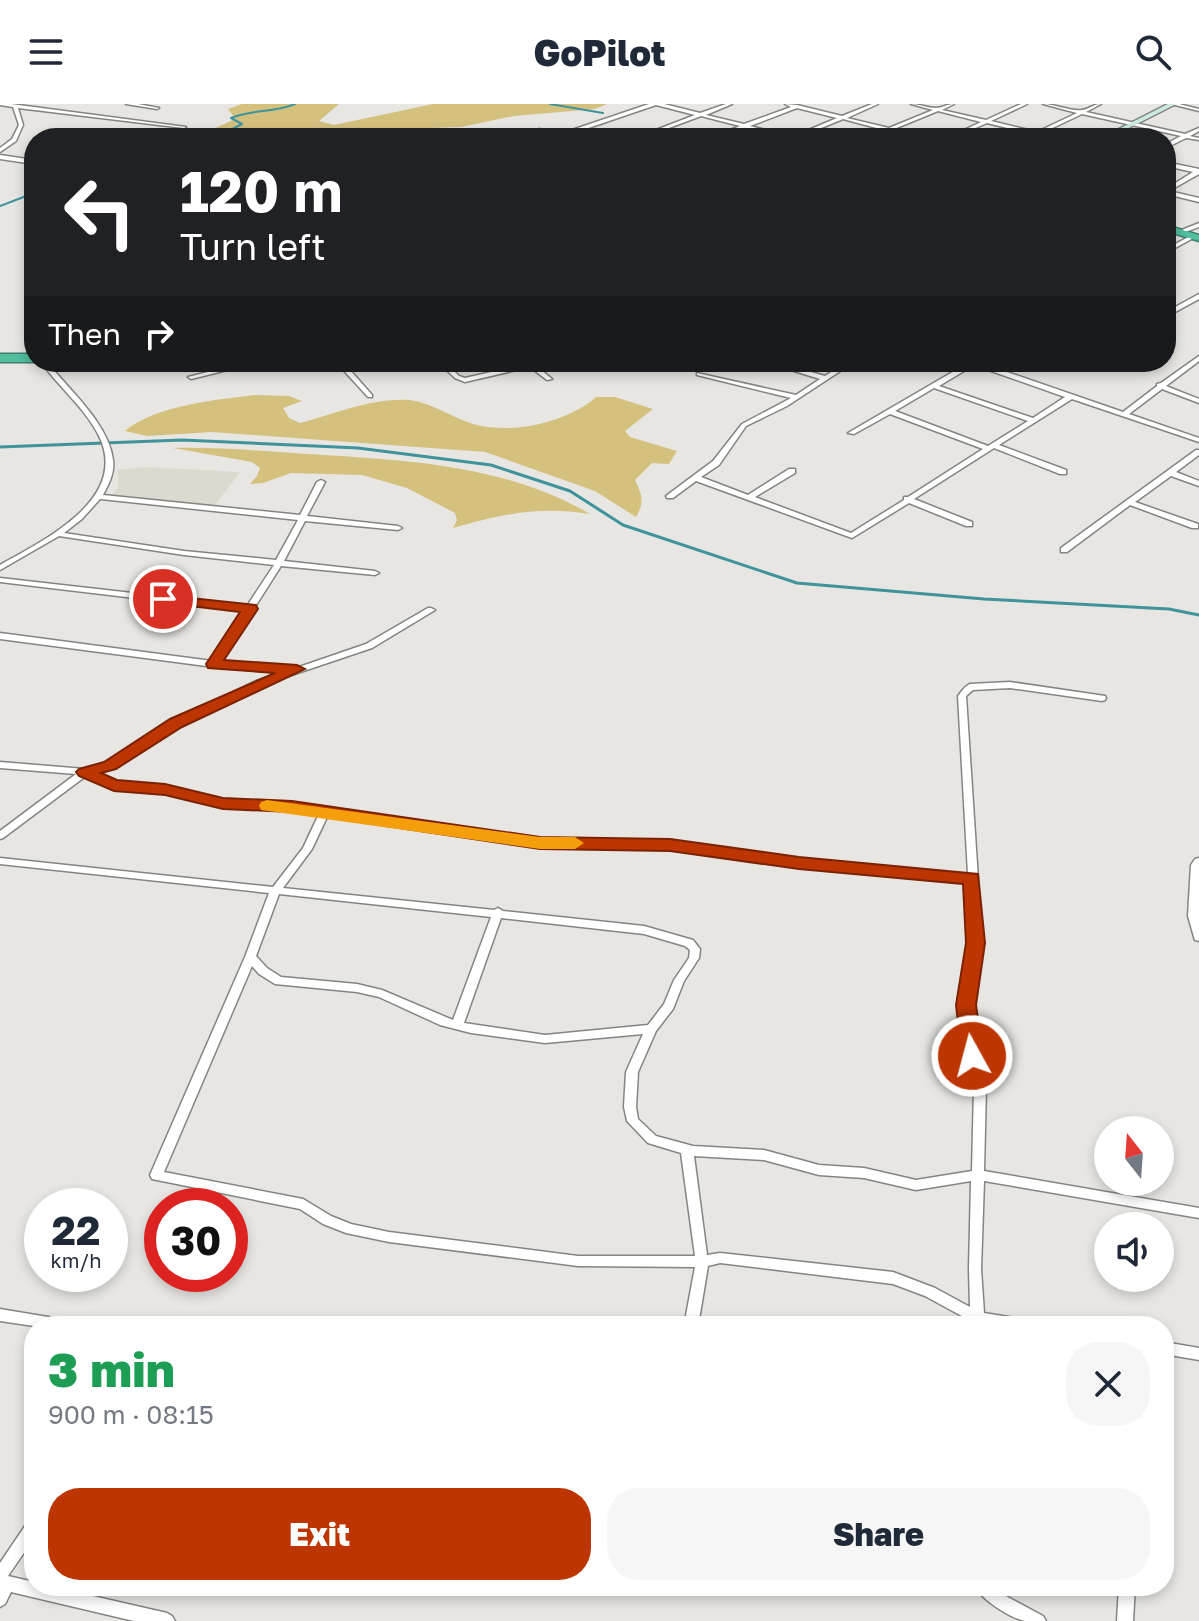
<!DOCTYPE html>
<meta charset="utf-8">
<style>
body{margin:0;font-family:"Golos Text",sans-serif;background:#f6f6f7;color:#1f2937;height:100vh;display:flex;flex-direction:column;font-size:30px;white-space:nowrap}
*{box-sizing:border-box;margin:0}
p{font-size:26px;color:#747a83}
.icon{flex:none;width:44px;height:44px;fill:none;stroke:currentColor;stroke-width:2;stroke-linecap:round;stroke-linejoin:round}
.map{position:relative;flex:1;overflow:hidden}
.details{position:absolute;left:24px;top:1212px;width:1150px;height:280px;display:flex;flex-direction:column;background:#fff;border-radius:32px;box-shadow:0 4px 12px #0003}
.details>*{flex:none}
.top-card{position:absolute;left:24px;top:24px;width:1152px;height:244px;border-radius:32px;box-shadow:0 4px 12px #0003;background:#202124;color:#fff;overflow:hidden}
.needle{width:52px;rotate:343deg}
.controls{position:absolute;left:1094px;top:1012px;display:grid;gap:16px}
.controls a{display:grid;place-items:center;width:80px;height:80px;border-radius:50%;background:#fff;box-shadow:0 4px 12px #0003;font-size:40px}
.speed{position:absolute;left:24px;top:1084px;display:flex;gap:16px;font-size:40px;font-weight:700;text-align:center}
.speed>*{display:grid;place-content:center;width:104px;height:104px;border-radius:50%;background:#fff;box-shadow:0 4px 12px #0003;line-height:1}
.speed small{font-size:20px;font-weight:400}
.speed .limit{border:12px solid #d22;background:#fff;color:#111}
.pin{position:absolute;display:grid;place-items:center;width:68px;height:68px;color:#fff;margin:-34px;border:4px solid #fff;border-radius:50%;box-shadow:0 2px 8px #0007}
.me{position:absolute;width:88px;margin:-44px;rotate:353deg;stroke-linejoin:round;filter:drop-shadow(0 0 6px #0008)}
.turn{display:flex;align-items:center;gap:28px;height:168px;padding:0 24px;font-size:36px}
.turn .icon{width:104px;height:104px;stroke-width:2.5}
.turn b{display:block;font-size:56px;line-height:68px}
.then{display:flex;align-items:center;height:76px;padding:0 24px;background:#0003;gap:16px;font-size:30px}
.round{display:grid;place-items:center;flex:none;width:84px;height:84px;border-radius:32px;background:#f6f6f7}
.headline{display:flex;align-items:center;justify-content:space-between;height:136px;padding:0 24px}
h1{font-size:48px;font-weight:800;line-height:60px;color:#1e9e55}
.primary-button{display:flex;gap:16px;margin-top:auto;padding:16px 24px}
.primary-button a{flex:1;height:92px;border-radius:32px;background:#bd3500;color:#fff;font-size:32px;font-weight:800;line-height:92px;text-align:center}
.primary-button a+a{background:#f6f6f7;color:#1f2937}
header{display:flex;justify-content:space-between;align-items:center;height:104px;padding:0 24px;background:#fff;font-size:36px;font-weight:800}
.map>svg:first-child{display:block}
.built{fill:#dcd9ce}
.green{fill:#d5c17e}
.lines{fill:none;stroke-linecap:round;stroke-linejoin:round}
.stream-far1{stroke:#3f949b;stroke-width:2}
.stream{stroke:#3f949b;stroke-width:3}
.street-casing{stroke:#858481;stroke-width:3}
.secondary-casing{stroke:#858481;stroke-width:3}
.highway-casing{stroke:#3c806d;stroke-width:3}
.street{fill:#fff;fill-rule:evenodd}
.secondary{fill:#cbebe2;fill-rule:evenodd}
.highway{fill:#53bda0;fill-rule:evenodd}
.route{fill:#bd3500;stroke:#7b2200;stroke-width:2}
.slow{fill:#f59e0b}
</style>
<header><svg class="icon" aria-label="menu" viewBox="0 0 24 24"><path d="M4 6h16M4 12h16M4 18h16"/></svg>GoPilot<svg class="icon" aria-label="search" viewBox="0 0 24 24"><circle cx="10" cy="10" r="6"/><path d="M15 15l6 6"/></svg></header>
<div class="map">
<svg width="1199" height="1517" viewBox="0 0 1199 1517">
<rect width="100%" height="100%" fill="#e7e6e2"/>
<path class="built" d="M146 363 240 368 213 404 111 394 119 381 117 366Z"/>
<g class="green">
<path d="M242 0H339L319 17 334 21 433 0H607L595 5 514 12 461 23 398 25 359 34H201L200 31 231 17 234 13 228 5Z"/>
<path d="M255 291 289 292 302 297 283 304 289 314 300 319C334 310 374 293 409 296 433 299 450 313 473 320 510 331 567 319 596 293H615L653 305 625 327 630 333 677 347 669 360 652 359 635 376C642 391 645 398 636 413L595 387 485 348 212 328 147 332 125 327C156 301 216 296 255 291Z"/>
<path d="M173 344C218 343 262 347 307 350 403 356 505 360 590 410 537 402 504 410 453 424L457 416 455 409 407 384 362 371 291 369 263 379 250 380 257 372 260 364 252 358Z"/>
</g>
<g class="lines">
<g class="stream-far1">
<path d="M550 0 603 9"/>
<path d="M215 34 242 20 231 14C252 5 274 9 295 0"/>
<path d="M0 102 34 89"/>
</g>
<path class="stream" d="M0 343 182 336 358 344 491 361 570 387 623 421 797 479 984 495 1169 505 1199 511"/>
<defs>
<g id="street">
<path d="M0 0H11L186 23 184 24 18 4 23 21 16 37 0 48V44L12 35 19 21 13 3 0 1Z"/>
<path d="M126 0H138L159 4 157 5Z"/>
<path d="M649 0H664L700 9 726 0H732L706 11 744 20 791 3 785 0 797 1 842 12 872 0H878L847 14 889 24 933 6 911 0C919 0 928 4 936 4 942 4 947 0 954 0L942 6 986 16 1021 0H1027L991 17 1037 28 1077 9 1043 0C1055 0 1072 8 1082 6 1090 5 1093 0 1101 0L1086 8 1185 30 1199 24V27L1190 32 1199 34V36L1186 34 1166 44V40L1181 32 1082 10 1042 29 1058 34 1036 31 987 19 953 34H947L981 18 938 7 894 25 925 34C914 34 903 28 892 28 883 27 875 34 866 34L884 26 843 15 797 34H786L745 24 718 34H711L740 22 701 12 642 34H635L695 11 656 1 559 34H552L555 32 537 26 539 25 560 30ZM797 4 837 14 792 33 750 22Z"/>
<path d="M1171 0H1179L1199 5V7Z"/>
<path d="M0 51 34 56V60L0 55Z"/>
<path d="M1166 58 1199 65V70L1169 87 1199 94V98L1166 90V85L1193 68 1166 62Z"/>
<path d="M1199 119V123L1180 130 1177 128Z"/>
<path d="M1192 131 1197 132 1166 149V145Z"/>
<path d="M1199 190V195L1166 213V208Z"/>
<path d="M1199 252V257L1166 282 1199 295V299L1162 285 1129 310 1199 334V338L1072 295 999 341 1066 366V370H1060L994 344 914 395 972 418V422H966L909 399 852 434 696 377 673 394H667L666 392 713 357 742 320 791 294 697 271V269L796 291 820 275 765 258H775L825 272 847 258H854L787 302 746 322 719 361 701 373 748 391 789 365H795V369L755 393 851 429 904 396V393H908L983 345 890 310 854 330 848 329 968 259V258H978L1123 308 1157 282V280L1161 279ZM974 261 1065 293 1033 314 939 282ZM934 284 1028 317 988 342 895 307Z"/>
<path d="M41 258H47C69 286 109 320 113 356 115 368 109 380 103 391L300 411 317 378 321 376 325 378 307 412 398 422 402 424 398 426 305 417 284 457 375 467 379 469 375 471 281 462 220 558 296 564 366 540 428 504H431L435 506 372 544 262 581 179 621 113 663 94 668 116 678 165 683 223 696 292 700 540 736 670 738 799 756 968 770 958 592C961 588 965 582 970 580L1010 578 1105 592 1106 594 1105 596 1102 597 1010 584 973 586 966 592 980 806V839L971 901 978 952 986 983 984 1067 1199 1104V1114L984 1077 981 1165 984 1209 1028 1216 1033 1218 1035 1222H971V1217L925 1192 893 1180 720 1159 708 1162 698 1222H684L695 1163 578 1162 389 1138 346 1129 323 1120 300 1105 152 1075 150 1071 245 853 269 789 0 760V754L273 783 303 744 319 710 292 706 223 702 165 689 114 684 86 672 3 734 0 735V727L76 670 0 664V658L85 665 107 659 173 617 256 577 286 567 214 563 0 535V529L212 557 244 507 0 478V474L247 502 274 461 184 451 59 432 0 466V461C44 436 130 395 99 332 85 304 59 283 41 258ZM100 395H101L298 416 276 456 184 447 64 429 82 415ZM328 711 540 742 670 744 799 762 968 777 970 839 961 901 966 952 974 983 972 1067 916 1076 864 1064 819 1061 764 1046 693 1042 656 1032 638 1015 636 1003 638 968 656 927 673 905 684 877 699 854 700 845 693 836 644 822 503 807 498 804 494 806 283 784 312 745ZM279 790 491 813 453 916 382 886 357 880 281 873 267 864 256 852ZM501 814 644 830 685 842 690 846 689 854 674 876 664 900 648 921 545 931 464 919ZM252 862 259 870 275 880 357 888 379 893 440 921 471 929 545 939 643 930 626 968 624 1003 627 1017 648 1039 681 1049 695 1152H578L389 1128 351 1120 331 1112 303 1095 164 1068ZM694 1052 764 1056 819 1071 864 1074 916 1086 971 1077 969 1165 970 1203 935 1184 893 1168 720 1149 707 1151Z"/>
<path d="M248 258H260L191 275 188 273Z"/>
<path d="M336 258H343L372 291V293H368Z"/>
<path d="M438 258H445L459 272 465 274 526 260 524 258H531L552 275 547 276 530 263 465 278 455 274Z"/>
<path d="M1196 346H1199V351L1176 368 1199 377V382L1171 372 1135 398 1198 420V424H1192L1130 401 1067 448H1061V444Z"/>
<path d="M1199 754V837L1195 836 1194 833 1188 812 1191 761 1195 755Z"/>
<path d="M0 1205 66 1216 71 1218 73 1222H34L0 1217Z"/>
<path d="M1164 1238 1199 1244V1256L1164 1250Z"/>
<path d="M34 1414V1434L8 1472 34 1478V1482H49L167 1509 172 1512 175 1517H134L11 1488 5 1500 0 1503V1459L29 1416Z"/>
<path d="M975 1482H994L1002 1490 1043 1512 1046 1517C1039 1517 1031 1517 1025 1517 1010 1514 982 1496 975 1482Z"/>
<path d="M1119 1482H1135L1133 1517H1117Z"/>
</g>
<path id="secondary" d="M1168 0H1176L1109 34H1101Z"/>
<g id="highway">
<path d="M1166 121 1199 131V137L1166 127Z"/>
<rect x="0" y="250" width="34" height="8"/>
</g>
</defs>
<use href="#street" class="street-casing"/>
<use href="#secondary" class="secondary-casing"/>
<use href="#highway" class="highway-casing"/>
<use href="#street" class="street"/>
<use href="#secondary" class="secondary"/>
<use href="#highway" class="highway"/>
</g>
<path class="route" d="M163 491 256 501 258 505 224 556 297 561 305 565 182 623 116 665 101 669 117 676 165 680 223 694 292 697 540 733 670 735 799 753 978 770 985 839 976 901 983 952 979 958H965L962 952 956 901 966 839 963 780 799 765 670 747 540 745 292 708 223 705 165 691 114 687 79 672 76 668 79 665 104 658 170 615 275 569 208 564 206 560 240 508 158 498 155 495Z"/>
<path class="slow" d="M267 696 540 733H575L584 739 575 745H540L261 706 259 702 261 698Z"/>
</svg>
<div class="controls">
<a><svg class="needle" viewBox="-14 -14 28 28"><path d="M0-13l5 13h-10z" fill="#e53935"/><path d="M0 13l5-13h-10z" fill="#747a83"/></svg></a>
<a><svg class="icon" aria-label="sound" viewBox="0 0 24 24"><path d="M4 9h4l5-4v14l-5-4H4zM17 9q2 3 0 6"/></svg></a>
</div>
<div class="speed"><div>22<small>km/h</small></div><div class="limit">30</div></div>
<div class="pin" style="left:163px;top:495px;background:#d93025"><svg class="icon" aria-label="arrive" viewBox="0 0 24 24"><path d="M6 21V4h12l-3 4 3 4H6"/></svg></div>
<svg class="me" style="left:972px;top:952px" viewBox="-20 -20 40 40"><circle r="17" fill="#bd3500" stroke="#fff" stroke-width="3"/><path d="M0-11L8 9 0 5-8 9z" fill="#fff"/></svg>
<div class="top-card">
<div class="turn"><svg class="icon" aria-label="left" viewBox="0 0 24 24"><path d="M17 20v-9H6M10 6l-5 5 5 5"/></svg><div><b>120 m</b>Turn left</div></div>
<div class="then">Then<svg class="icon" aria-label="right" viewBox="0 0 24 24"><path d="M7 20v-9h11M14 6l5 5-5 5"/></svg></div>
</div>
<section class="details">
<div class="headline"><div><h1>3 min</h1><p>900 m · 08:15</p></div><a class="round"><svg class="icon" aria-label="close" viewBox="0 0 24 24"><path d="M6 6l12 12M18 6L6 18"/></svg></a></div>
<div class="primary-button"><a>Exit</a><a>Share</a></div>
</section>
</div>
